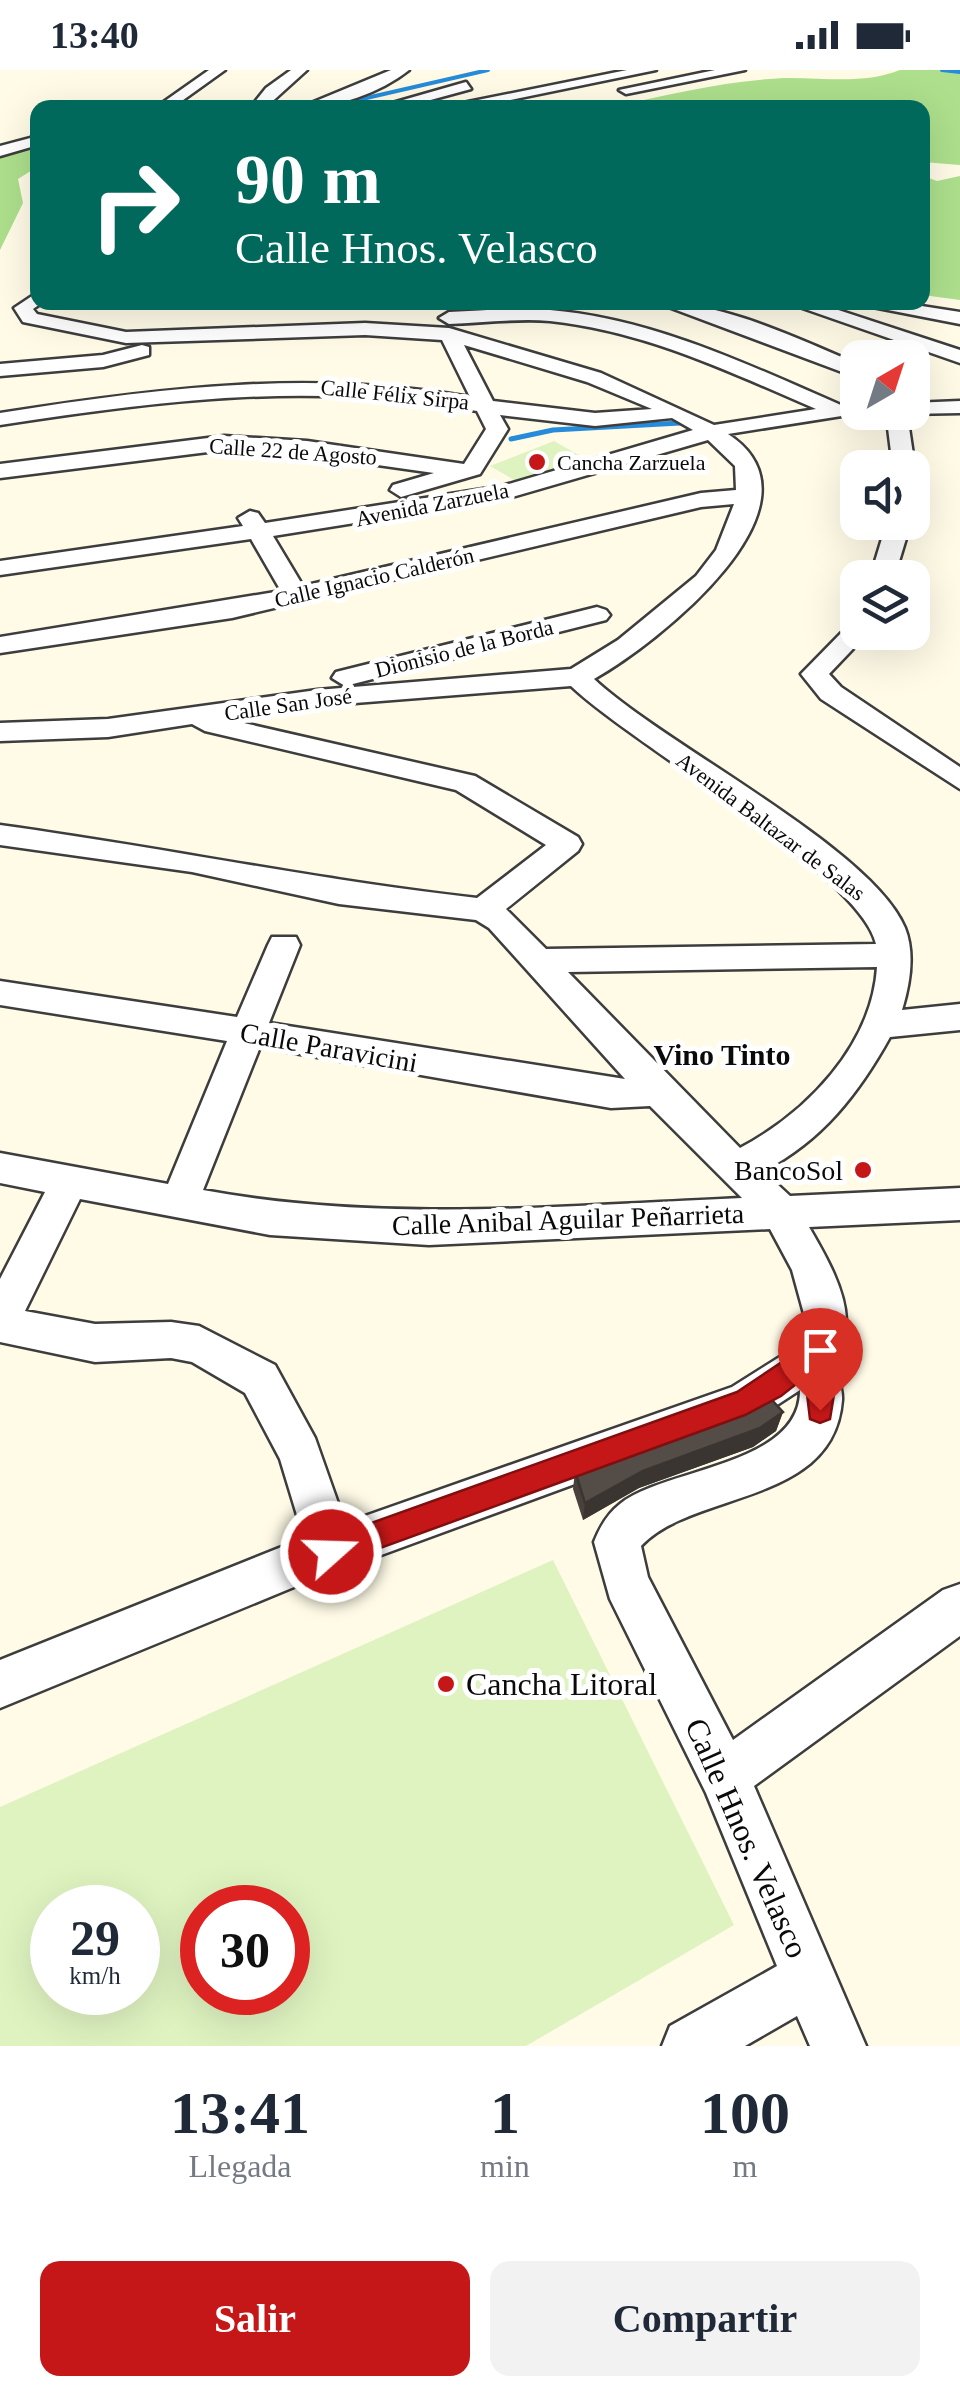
<!DOCTYPE html>
<html lang="es">
<meta charset="utf-8">
<style>
body{margin:0;font-family:Georgia,serif;background:#f2f2f3;color:#1f2937;height:100vh;display:flex;flex-direction:column;font-size:38px;white-space:nowrap}
*{box-sizing:border-box;margin:0}
p{font-size:32px;color:#747a83}
.icon{flex:none;width:55px;height:55px;fill:none;stroke:currentColor;stroke-width:2;stroke-linecap:round;stroke-linejoin:round}
.map{position:relative;height:1976px;overflow:hidden}
.panel{display:flex;flex-direction:column;background:#fff;flex:1}
.panel>*{flex:none}
.guide{position:absolute;left:30px;top:30px;width:900px;height:210px;border-radius:20px;box-shadow:0 10px 40px #0002;background:#00695c;color:#fff;overflow:hidden}
.needle{width:65px;rotate:39deg}
.tools{position:absolute;left:840px;top:270px;display:grid;gap:20px}
.tools a{display:grid;place-items:center;width:90px;height:90px;border-radius:20px;background:#fff;box-shadow:0 10px 40px #0002;font-size:50px}
.speed{position:absolute;left:30px;top:1815px;display:flex;gap:20px;font-size:50px;font-weight:700;text-align:center}
.speed>*{display:grid;place-content:center;width:130px;height:130px;border-radius:50%;background:#fff;box-shadow:0 10px 40px #0002;line-height:1}
.speed small{font-size:25px;font-weight:400}
.speed .limit{border:15px solid #d22;background:#fff;color:#111}
.pin{position:absolute;display:grid;place-items:center;width:85px;height:85px;color:#fff;margin:-102px -42px;border-radius:50% 50% 50% 0;rotate:-45deg;box-shadow:0 0 10px #0007}
.pin .icon{rotate:45deg}
.me{position:absolute;width:110px;margin:-55px;rotate:70deg;stroke-linejoin:round;filter:drop-shadow(0 0 8px #0008)}
.turn{display:flex;align-items:center;gap:35px;height:210px;padding:0 40px;font-size:45px}
.turn .icon{width:130px;height:130px;stroke-width:2.5}
.turn b{display:block;font-size:70px;line-height:85px}
.eta{display:flex;justify-content:space-evenly;align-items:center;height:170px;text-align:center}
.eta b{font-size:60px;font-weight:600;line-height:70px}
.action{display:flex;gap:20px;margin-top:auto;padding:20px 40px}
.action a{flex:1;height:115px;border-radius:20px;background:#c61718;color:#fff;font-size:40px;font-weight:600;line-height:115px;text-align:center}
.action a+a{background:#f2f2f3;color:#1f2937}
.status{display:flex;justify-content:space-between;align-items:center;height:70px;padding:0 50px;background:#fff;direction:ltr}
.status svg{height:28px;fill:currentColor}
.map>svg:first-child{display:block}
.forest{fill:#addf8c}
.pitch{fill:#dff3c0;fill-rule:evenodd}
.lines{fill:none;stroke-linecap:round;stroke-linejoin:round}
.stream-far1{stroke:#268bda;stroke-width:4}
.stream{stroke:#268bda;stroke-width:5}
.street-casing{stroke:#3d3d3d;stroke-width:5}
.street{fill:#fff;fill-rule:evenodd}
.wall{fill:#48413c}
.shaded-wall{fill:#3b3531}
.building{fill:#544c46;stroke:#3b3531;stroke-width:2.5}
.route{fill:#c61718;stroke:#810f10;stroke-width:2.5}
.poi-dot{fill:#c61718;stroke:#fff;stroke-width:4}
.labels{text-anchor:middle;stroke-width:10;stroke-linejoin:round;paint-order:stroke}
.far-street-label{font-size:22px;fill:#0a0a0a;stroke:#fff}
.far-poi-label{font-size:22px;fill:#0a0a0a;stroke:#fff;text-anchor:start}
.street-label{font-size:28px;fill:#0a0a0a;stroke:#fff}
.poi-label{font-size:28px;fill:#0a0a0a;stroke:#fff;text-anchor:end}
.neighbourhood-label{font-size:30px;font-weight:bold;fill:#0a0a0a;stroke:#fff}
.near-poi-label{font-size:32px;fill:#0a0a0a;stroke:#fff;text-anchor:start}
.near-street-label{font-size:32px;fill:#0a0a0a;stroke:#fff}
</style>
<div class="status"><b>13:40</b><svg viewBox="0 0 49 12"><path d="M0 12V9h3v3zM5 12V6h3v6zM10 12V3h3v9zM15 12V0h3v12zM26 1h20v11H26zM47 4h2v5h-2z"/></svg></div>
<div class="map">
<svg width="960" height="1976" viewBox="0 0 960 1976">
<rect width="100%" height="100%" fill="#fffbe7"/>
<g class="forest">
<path d="M900 0H960V95L923 92 922 38 613 37C670 24 725 11 784 8 823 7 863 15 900 0Z"/>
<path d="M37 74V97L18 109 23 133 0 180V85Z"/>
<path d="M923 106 937 111 960 106V230L923 225Z"/>
</g>
<g class="pitch">
<path d="M554 371 584 388 521 414 490 396Z"/>
<path d="M553 1490 734 1855 526 1976H0V1737ZM52 1838H138V1922H52ZM202 1838H288V1922H202Z"/>
</g>
<g class="lines">
<g class="stream-far1">
<path d="M942 0 960 2"/>
<path d="M323 38 488 0"/>
</g>
<path class="stream" d="M511 369 553 360 680 353"/>
<defs>
<g id="street">
<path d="M209 0H225L172 38H155Z"/>
<path d="M291 0H307L265 38H250L266 18Z"/>
<path d="M391 0H409C380 23 336 38 299 38Z"/>
<path d="M627 0H656L471 38H438Z"/>
<path d="M715 0H745L626 24 619 20Z"/>
<path d="M466 12 471 19 401 38H375Z"/>
<path d="M38 66V75L0 86V76Z"/>
<path d="M38 222V232H43L33 239 37 244 126 262 365 253 449 258 601 303 714 355 816 339C730 302 645 261 550 251 518 248 482 253 449 254L439 248 449 242C482 241 517 237 550 240 654 249 749 295 843 336L858 334V342H867L728 364C836 434 655 575 594 609 666 676 872 778 905 858 915 883 910 914 902 940L960 934V960L890 967C859 1023 822 1071 763 1101L790 1126 960 1118V1150L809 1157C824 1183 845 1218 846 1250 846 1262 833 1274 833 1285 833 1300 843 1314 842 1330 834 1436 693 1420 641 1476L648 1507 733 1670 943 1520 960 1514V1566L754 1716 866 1976H810L797 1946 745 1976H662L670 1956 777 1896 706 1723 610 1529 594 1472C600 1457 607 1444 620 1434 664 1398 801 1396 800 1320L760 1346 294 1517 0 1638V1590L304 1468 280 1389 245 1323 192 1292 171 1288 95 1292 0 1272V1209L45 1122 0 1113V1083L168 1114 227 971 0 935V911L237 947 268 875 272 867H296L300 875 269 953 625 1009 489 858 476 850 339 834 192 802 0 775V755C160 777 317 810 477 828L546 775 456 720 205 661 192 654 108 667 0 671V653L108 649 317 620 571 599 618 570 696 506 716 480 734 434 701 437 232 548 0 583V567L281 521 251 469 0 505V491L243 456 238 448 250 441 258 443 265 453 502 416 693 360 672 348 595 356 500 345 508 359 480 404 401 427 390 420 393 415 434 403 307 385 224 380 0 408V394L224 366 307 371 464 394 486 359 477 341C312 311 164 330 0 355V343C158 318 311 299 470 327L442 270 365 265 126 273 23 252 14 238ZM464 275 587 312 652 339 595 343 493 331ZM708 370 735 396 736 420 701 423 303 516 273 466 505 429ZM571 616C633 675 861 805 876 874L546 879 506 839 578 781 582 774 578 767 475 706 226 649 317 636ZM877 897C872 976 806 1043 740 1078L568 902ZM260 977 611 1038 650 1036 742 1128C562 1136 381 1153 203 1120ZM80 1129 270 1165 429 1175 770 1159 792 1200 806 1251 786 1283 732 1317 345 1453 315 1368 275 1295 199 1256 171 1252 95 1254 25 1241Z"/>
<path d="M655 232C723 232 796 268 858 294V308Z"/>
<path d="M785 232H814L960 280V293Z"/>
<path d="M847 232H896L960 242V254Z"/>
<path d="M142 275 149 277V285L103 297 0 306V294L103 285Z"/>
<path d="M960 331V343L907 344 915 398 912 402V398H893L886 342H912V333Z"/>
<path d="M887 452H911L894 508H870Z"/>
<path d="M597 537 606 540 610 545 606 550 345 616 332 608 336 602Z"/>
<path d="M858 552V562H869L829 604 841 617 960 697V719L821 629 801 604 849 555Z"/>
</g>
</defs>
<use href="#street" class="street-casing"/>
<use href="#street" class="street"/>
</g>
<path class="wall" d="M783 1342 776 1361 753 1377 639 1418 583 1450 573 1419 575 1401Z"/>
<path class="shaded-wall" d="M783 1342 776 1361 753 1377 639 1418 583 1450 585 1433 643 1401Z"/>
<path class="building" d="M771 1329 783 1342 760 1358 643 1401 585 1433 575 1401Z"/>
<path class="route" d="M812 1272 821 1276 835 1318 830 1349 820 1353 810 1349 805 1307 781 1326 745 1345 331 1496 321 1492 316 1482 321 1471 737 1322Z"/>
<g class="poi-dot">
<circle cx="537" cy="392" r="10"/>
<circle cx="863" cy="1100" r="10"/>
<circle cx="446" cy="1614" r="10"/>
</g>
<g class="labels">
<g class="far-street-label">
<text transform="translate(395 324) rotate(6)" y="8">Calle Félix Sirpa</text>
<text transform="translate(293 381) rotate(4)" y="8">Calle 22 de Agosto</text>
<text transform="translate(432 434) rotate(-11)" y="8">Avenida Zarzuela</text>
<text transform="translate(374 507) rotate(-13)" y="8">Calle Ignacio Calderón</text>
<text transform="translate(464 578) rotate(-14)" y="8">Dionisio de la Borda</text>
<text transform="translate(288 634) rotate(-8)" y="8">Calle San José</text>
<text transform="translate(771 756) rotate(37)" y="8">Avenida Baltazar de Salas</text>
</g>
<g class="far-poi-label">
<text x="557" y="400">Cancha Zarzuela</text>
</g>
<g class="street-label">
<text transform="translate(329 977) rotate(10)" y="10">Calle Paravicini</text>
<text transform="translate(568 1149) rotate(-2)" y="10">Calle Anibal Aguilar Peñarrieta</text>
</g>
<g class="poi-label">
<text x="843" y="1110">BancoSol</text>
</g>
<g class="neighbourhood-label">
<text x="722" y="995">Vino Tinto</text>
</g>
<g class="near-poi-label">
<text x="466" y="1625">Cancha Litoral</text>
</g>
<g class="near-street-label">
<text transform="translate(747 1768) rotate(66)" y="11">Calle Hnos. Velasco</text>
</g>
</g>
</svg>
<div class="tools">
<a><svg class="needle" viewBox="-14 -14 28 28"><path d="M0-13l5 13h-10z" fill="#e53935"/><path d="M0 13l5-13h-10z" fill="#747a83"/></svg></a>
<a><svg class="icon" aria-label="sound" viewBox="0 0 24 24"><path d="M4 9h4l5-4v14l-5-4H4zM17 9q2 3 0 6"/></svg></a>
<a><svg class="icon" aria-label="layers" viewBox="0 0 24 24"><path d="M12 4l9 5-9 5-9-5zM3 14l9 5 9-5"/></svg></a>
</div>
<div class="speed"><div>29<small>km/h</small></div><div class="limit">30</div></div>
<div class="pin" style="left:820px;top:1340px;background:#d93025"><svg class="icon" aria-label="arrive" viewBox="0 0 24 24"><path d="M6 21V4h12l-3 4 3 4H6"/></svg></div>
<svg class="me" style="left:331px;top:1482px" viewBox="-20 -20 40 40"><circle r="17" fill="#c61718" stroke="#fff" stroke-width="3"/><path d="M0-11L8 9 0 5-8 9z" fill="#fff"/></svg>
<div class="guide">
<div class="turn"><svg class="icon" aria-label="right" viewBox="0 0 24 24"><path d="M7 20v-9h11M14 6l5 5-5 5"/></svg><div><b>90 m</b>Calle Hnos. Velasco</div></div>
</div>
</div>
<section class="panel">
<div class="eta">
<div><b>13:41</b><p>Llegada</p></div>
<div><b>1</b><p>min</p></div>
<div><b>100</b><p>m</p></div>
</div>
<div class="action"><a>Salir</a><a>Compartir</a></div>
</section>
